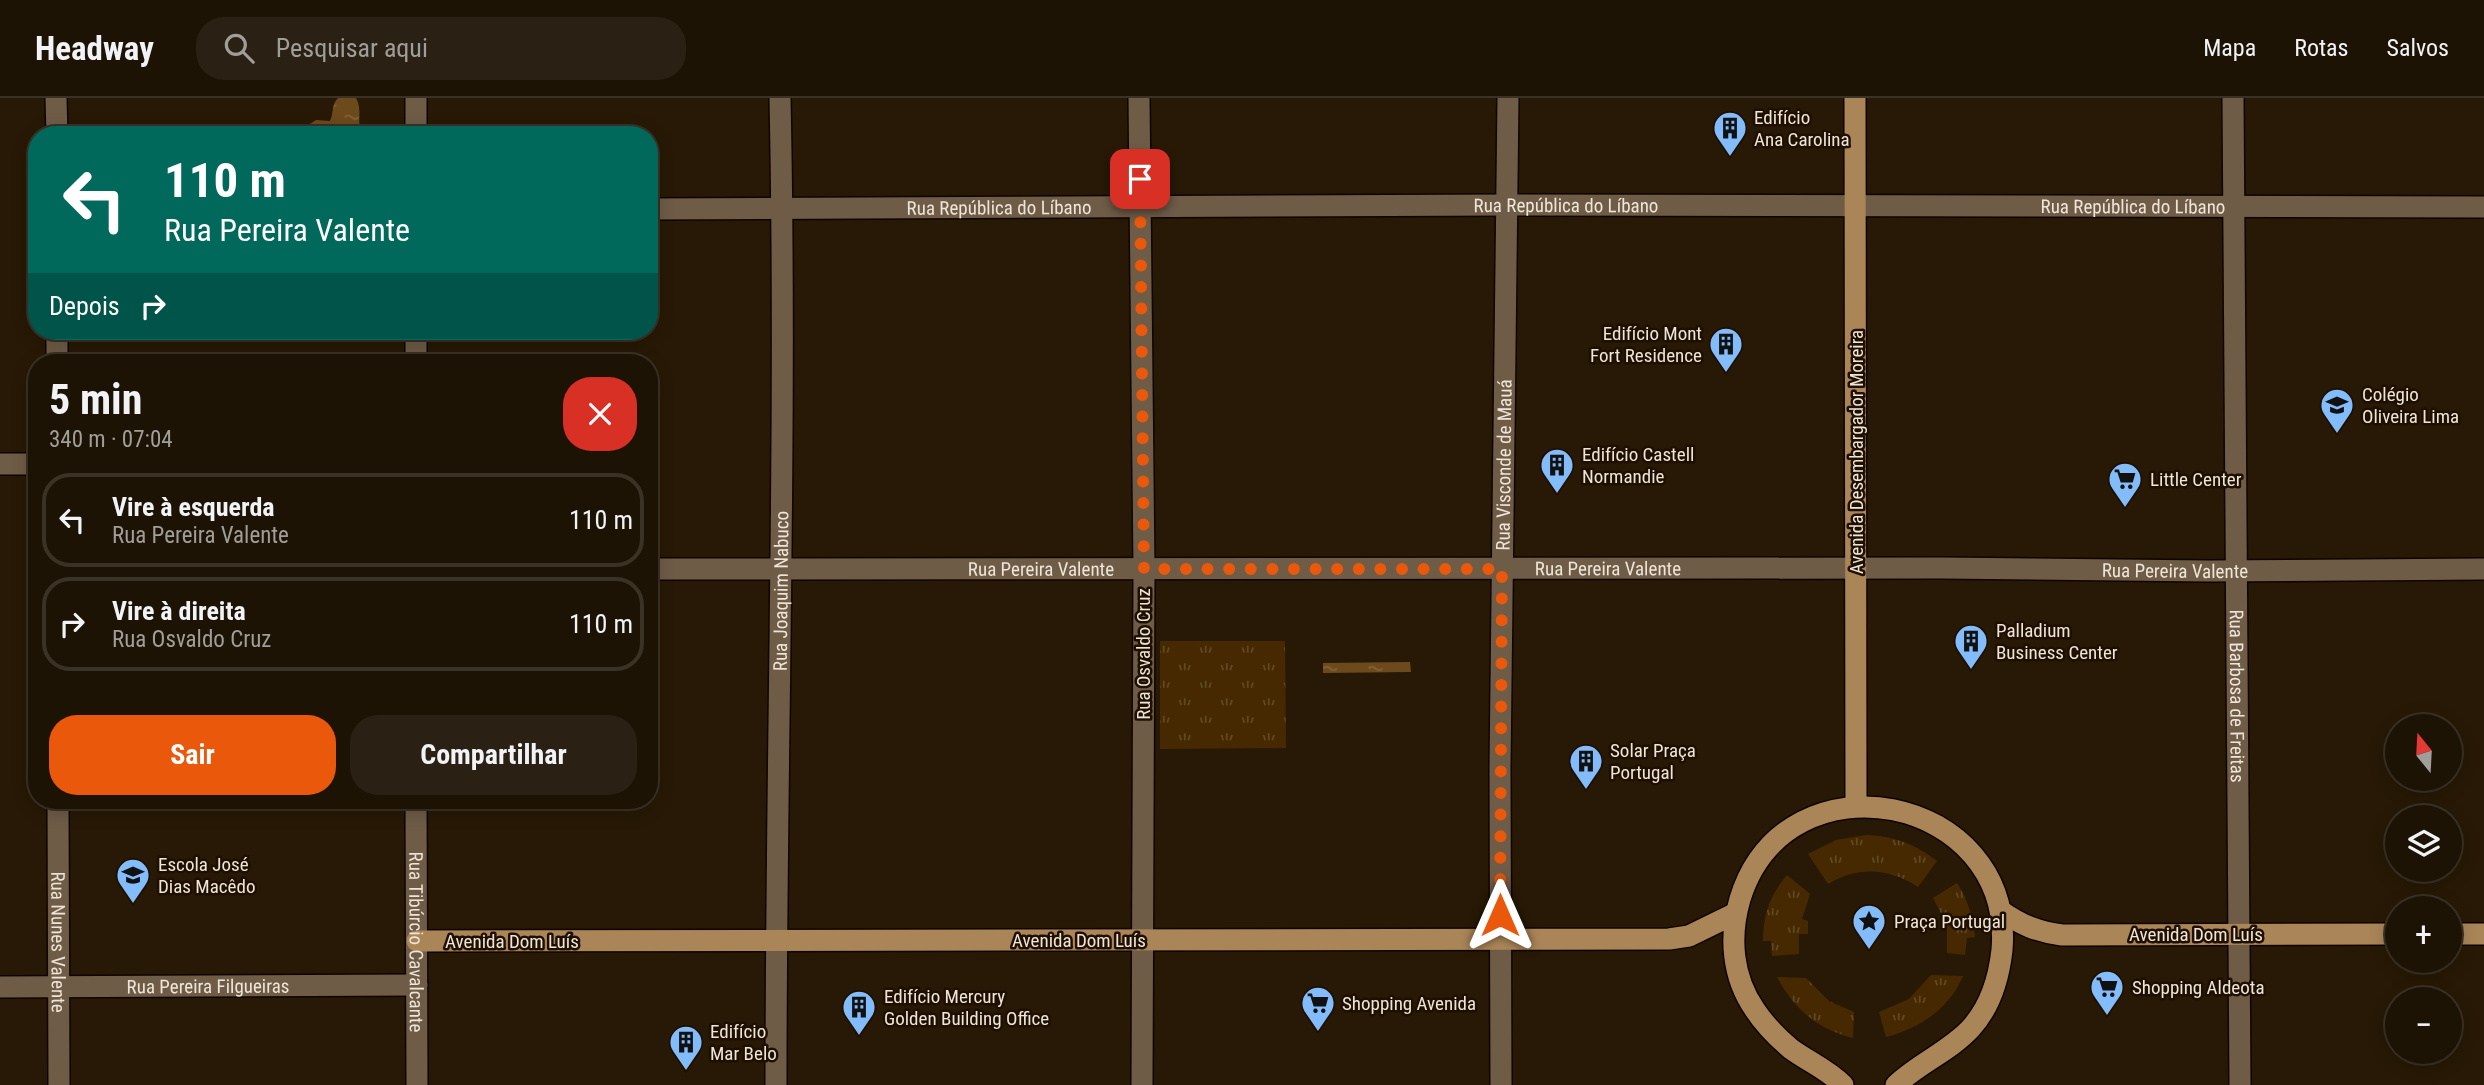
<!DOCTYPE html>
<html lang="pt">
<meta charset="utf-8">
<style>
body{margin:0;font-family:"Roboto Condensed",sans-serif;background:#2a2013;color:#f1f3f6;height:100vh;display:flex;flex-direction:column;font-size:26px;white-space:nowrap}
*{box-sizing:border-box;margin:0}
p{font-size:23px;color:#a09e9a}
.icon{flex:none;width:38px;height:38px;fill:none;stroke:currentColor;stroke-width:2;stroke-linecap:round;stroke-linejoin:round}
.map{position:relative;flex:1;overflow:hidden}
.panel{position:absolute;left:28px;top:256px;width:630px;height:455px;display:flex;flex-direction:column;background:#1d1304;border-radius:28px;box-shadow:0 4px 18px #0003,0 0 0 2px #3b3226}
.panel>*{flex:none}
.top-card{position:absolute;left:28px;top:28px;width:630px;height:214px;border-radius:28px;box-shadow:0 4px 18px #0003,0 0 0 2px #3b3226;background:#00695c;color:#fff;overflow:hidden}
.needle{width:46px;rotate:342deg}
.fabs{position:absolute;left:2385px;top:616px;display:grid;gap:14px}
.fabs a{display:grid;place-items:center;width:77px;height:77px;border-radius:50%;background:#1d1304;box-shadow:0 4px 18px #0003,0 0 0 2px #3b3226;font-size:35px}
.pin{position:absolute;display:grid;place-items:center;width:60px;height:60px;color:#fff;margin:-30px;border-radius:14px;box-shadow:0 4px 10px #0006}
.me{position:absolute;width:77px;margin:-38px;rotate:0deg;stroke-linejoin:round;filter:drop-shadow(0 0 5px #0008)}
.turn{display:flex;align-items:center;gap:24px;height:147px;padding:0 21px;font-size:32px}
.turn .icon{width:91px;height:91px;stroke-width:2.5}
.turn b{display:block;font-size:49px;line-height:60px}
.then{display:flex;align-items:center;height:66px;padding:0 21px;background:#0003;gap:14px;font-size:26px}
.round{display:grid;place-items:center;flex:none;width:74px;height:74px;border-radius:28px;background:#2a2013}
.headline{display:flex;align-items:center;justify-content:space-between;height:119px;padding:0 21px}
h1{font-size:42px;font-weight:700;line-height:52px}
.action{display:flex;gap:14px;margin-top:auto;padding:14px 21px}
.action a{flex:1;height:80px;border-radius:28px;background:#ea580c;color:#fff;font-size:28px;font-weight:700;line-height:80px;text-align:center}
.action a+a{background:#2a2013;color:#f1f3f6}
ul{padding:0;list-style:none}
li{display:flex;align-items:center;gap:21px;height:94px;margin:0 14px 10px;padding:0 7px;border:4px solid #3b3226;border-radius:28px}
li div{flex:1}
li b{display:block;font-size:26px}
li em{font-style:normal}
header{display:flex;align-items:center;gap:42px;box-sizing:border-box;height:98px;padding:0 35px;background:#1d1304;border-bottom:2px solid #3b3226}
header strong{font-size:33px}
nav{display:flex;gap:38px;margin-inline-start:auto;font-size:24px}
.search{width:490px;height:63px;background:#2a2013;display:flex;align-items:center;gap:18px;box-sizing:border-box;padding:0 24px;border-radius:28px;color:#a09e9a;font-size:26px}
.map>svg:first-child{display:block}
.grass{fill:url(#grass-tufts)}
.water{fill:url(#water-ripples)}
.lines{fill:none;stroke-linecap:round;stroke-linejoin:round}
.minor-casing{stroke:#100400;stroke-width:24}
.major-casing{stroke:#100400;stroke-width:24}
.minor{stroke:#6e5c47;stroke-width:21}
.major{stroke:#aa8558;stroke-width:21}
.route{stroke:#ea580c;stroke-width:12;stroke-dasharray:0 21.6}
.labels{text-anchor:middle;stroke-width:5;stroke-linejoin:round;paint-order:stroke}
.poi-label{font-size:19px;fill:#eee4d8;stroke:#1e0f00;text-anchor:start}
.street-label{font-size:19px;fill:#eee4d8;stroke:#1e0f00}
</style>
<header>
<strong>Headway</strong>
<div class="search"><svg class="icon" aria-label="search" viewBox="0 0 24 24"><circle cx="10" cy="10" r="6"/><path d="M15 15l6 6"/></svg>Pesquisar aqui</div>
<nav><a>Mapa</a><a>Rotas</a><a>Salvos</a></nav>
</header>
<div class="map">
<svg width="2484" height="987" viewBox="0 0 2484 987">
<defs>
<pattern id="grass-tufts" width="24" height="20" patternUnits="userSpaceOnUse" patternTransform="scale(1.75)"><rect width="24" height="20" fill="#462900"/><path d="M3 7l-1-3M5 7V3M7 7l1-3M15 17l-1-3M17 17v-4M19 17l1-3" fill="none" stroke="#614824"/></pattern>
<pattern id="water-ripples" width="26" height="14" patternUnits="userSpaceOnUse" patternTransform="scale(1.75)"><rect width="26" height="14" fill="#6d4a1b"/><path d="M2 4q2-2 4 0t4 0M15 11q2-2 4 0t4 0" fill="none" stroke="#82643b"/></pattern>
</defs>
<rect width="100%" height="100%" fill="#271905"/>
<g class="grass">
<path d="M1160 543H1285L1286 650 1160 651Z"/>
<path d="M1866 737C1894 738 1915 746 1937 763L1918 789C1889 770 1858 768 1828 786L1808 756 1836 742Z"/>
<path d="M1787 777 1810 796 1802 821 1808 823V836H1799V856L1772 858 1771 843H1763C1763 817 1770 797 1787 777Z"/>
<path d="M1957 785C1968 802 1973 819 1975 839L1967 840 1965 857 1947 855V827L1933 800Z"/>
<path d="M1931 877 1963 878C1949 911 1920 930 1886 939L1879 914 1909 901Z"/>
<path d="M1777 879 1806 880 1829 903 1854 914 1853 940C1817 931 1794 911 1777 879Z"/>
</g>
<g class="water">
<path d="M338 0H356C363 12 356 24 362 37H306L307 28 316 22 330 23C334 15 331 7 338 0Z"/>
<path d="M1410 564 1411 574 1323 575V565Z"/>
</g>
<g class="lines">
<defs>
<g id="minor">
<path d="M56 0 57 37"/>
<path d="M416 0V37"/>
<path d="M1139 0 1144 471 1142 987"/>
<path id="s1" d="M2233 0 2240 987"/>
<path id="s2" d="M649 111 1507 107 2484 109"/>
<path d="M57 264V233"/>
<path d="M416 264V233"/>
<path d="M0 366H37"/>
<path id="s3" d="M649 471 1941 470 2208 473 2484 471"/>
<path id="s4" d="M58 702 59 987"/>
<path id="s5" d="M416 702 417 987"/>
<path id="s6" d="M0 889 417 887"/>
<path id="s7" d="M776 987C776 658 787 329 780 0"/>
<path id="s8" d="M1501 987 1500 669 1508 0"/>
</g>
<g id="major">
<path d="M1855 0 1856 708"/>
<path d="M2001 813C2021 827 2038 834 2062 837L2398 836"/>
<path d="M2450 836H2484"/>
<path d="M417 843 1669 841 1689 838 1736 815"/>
<path d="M1843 987C1827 971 1809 964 1791 951 1778 940 1765 927 1755 912 1732 879 1729 839 1740 801 1786 651 2015 696 2002 852 1999 879 1990 909 1971 930 1950 953 1919 965 1896 987"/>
</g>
</defs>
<use href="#minor" class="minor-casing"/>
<use href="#major" class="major-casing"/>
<use href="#minor" class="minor"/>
<use href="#major" class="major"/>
</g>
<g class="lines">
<path class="route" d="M1140 81 1144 471H1502L1500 817"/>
</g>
<defs>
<symbol id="building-pin" viewBox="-11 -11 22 30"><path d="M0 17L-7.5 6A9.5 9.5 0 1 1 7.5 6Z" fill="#83bcfb" stroke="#1e0f00"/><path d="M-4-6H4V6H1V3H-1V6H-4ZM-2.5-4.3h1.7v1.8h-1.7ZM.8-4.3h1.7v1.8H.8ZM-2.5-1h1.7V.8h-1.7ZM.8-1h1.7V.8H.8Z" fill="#111"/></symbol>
<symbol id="school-pin" viewBox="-11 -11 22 30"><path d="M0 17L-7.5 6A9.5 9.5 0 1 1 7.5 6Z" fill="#83bcfb" stroke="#1e0f00"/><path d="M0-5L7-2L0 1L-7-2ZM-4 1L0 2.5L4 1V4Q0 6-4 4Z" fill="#111"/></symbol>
<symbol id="supermarket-pin" viewBox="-11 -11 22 30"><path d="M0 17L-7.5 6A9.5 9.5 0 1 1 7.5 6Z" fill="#83bcfb" stroke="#1e0f00"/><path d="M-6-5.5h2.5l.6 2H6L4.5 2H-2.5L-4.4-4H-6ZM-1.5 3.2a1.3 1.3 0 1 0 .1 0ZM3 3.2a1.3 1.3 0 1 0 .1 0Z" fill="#111"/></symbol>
<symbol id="sight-pin" viewBox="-11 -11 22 30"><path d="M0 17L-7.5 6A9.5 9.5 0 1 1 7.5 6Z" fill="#83bcfb" stroke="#1e0f00"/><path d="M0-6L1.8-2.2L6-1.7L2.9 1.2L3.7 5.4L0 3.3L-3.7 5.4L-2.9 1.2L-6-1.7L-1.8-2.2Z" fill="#111"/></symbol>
</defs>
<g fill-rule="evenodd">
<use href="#building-pin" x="1711" y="11" width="38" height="52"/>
<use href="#building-pin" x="1707" y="227" width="38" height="52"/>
<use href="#school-pin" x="2318" y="288" width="38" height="52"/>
<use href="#building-pin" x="1538" y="348" width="38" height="52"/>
<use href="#supermarket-pin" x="2106" y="362" width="38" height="52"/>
<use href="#building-pin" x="1952" y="524" width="38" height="52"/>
<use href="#building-pin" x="1567" y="644" width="38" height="52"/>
<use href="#school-pin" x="114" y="758" width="38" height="52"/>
<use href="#sight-pin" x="1850" y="804" width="38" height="52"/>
<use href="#supermarket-pin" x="2088" y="870" width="38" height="52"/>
<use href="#supermarket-pin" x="1299" y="886" width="38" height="52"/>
<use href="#building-pin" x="840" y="890" width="38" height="52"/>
<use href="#building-pin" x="667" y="925" width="38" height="52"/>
</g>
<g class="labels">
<g class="poi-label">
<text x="1754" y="26">Edifício<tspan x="1754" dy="22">Ana Carolina</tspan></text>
<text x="1702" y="242" text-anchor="end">Edifício Mont<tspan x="1702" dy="22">Fort Residence</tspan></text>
<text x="2362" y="303">Colégio<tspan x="2362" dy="22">Oliveira Lima</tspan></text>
<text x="1582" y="363">Edifício Castell<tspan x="1582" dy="22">Normandie</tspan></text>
<text x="2150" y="388">Little Center</text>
<text x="1996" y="539">Palladium<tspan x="1996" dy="22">Business Center</tspan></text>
<text x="1610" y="659">Solar Praça<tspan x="1610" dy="22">Portugal</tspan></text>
<text x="158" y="773">Escola José<tspan x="158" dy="22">Dias Macêdo</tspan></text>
<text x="1894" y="830">Praça Portugal</text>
<text x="2132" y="896">Shopping Aldeota</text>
<text x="884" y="905">Edifício Mercury<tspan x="884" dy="22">Golden Building Office</tspan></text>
<text x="1342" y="912">Shopping Avenida</text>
<text x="710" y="940">Edifício<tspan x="710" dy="22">Mar Belo</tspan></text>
</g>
<g class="street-label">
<text dy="7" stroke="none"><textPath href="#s2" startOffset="917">Rua República do Líbano</textPath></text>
<text dy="7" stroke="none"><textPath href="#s2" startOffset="1484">Rua República do Líbano</textPath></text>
<text dy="7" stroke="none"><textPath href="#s2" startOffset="350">Rua República do Líbano</textPath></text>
<text transform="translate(1856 354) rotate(-90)" y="7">Avenida Desembargador Moreira</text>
<text dy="7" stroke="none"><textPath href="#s8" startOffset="620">Rua Visconde de Mauá</textPath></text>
<text dy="7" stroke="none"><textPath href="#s3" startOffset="392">Rua Pereira Valente</textPath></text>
<text dy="7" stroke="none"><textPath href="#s3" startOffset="959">Rua Pereira Valente</textPath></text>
<text dy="7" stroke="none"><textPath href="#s3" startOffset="1526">Rua Pereira Valente</textPath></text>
<text dy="7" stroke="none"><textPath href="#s7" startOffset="494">Rua Joaquim Nabuco</textPath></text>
<text transform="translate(1143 556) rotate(-90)" y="7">Rua Osvaldo Cruz</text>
<text dy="7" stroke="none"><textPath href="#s1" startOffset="598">Rua Barbosa de Freitas</textPath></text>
<text x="2196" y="843">Avenida Dom Luís</text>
<text x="1079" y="849">Avenida Dom Luís</text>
<text x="512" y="850">Avenida Dom Luís</text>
<text dy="7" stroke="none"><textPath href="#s4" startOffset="142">Rua Nunes Valente</textPath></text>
<text dy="7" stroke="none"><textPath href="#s5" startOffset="142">Rua Tibúrcio Cavalcante</textPath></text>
<text dy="7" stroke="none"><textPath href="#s6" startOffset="208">Rua Pereira Filgueiras</textPath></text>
</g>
</g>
</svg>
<div class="fabs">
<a><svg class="needle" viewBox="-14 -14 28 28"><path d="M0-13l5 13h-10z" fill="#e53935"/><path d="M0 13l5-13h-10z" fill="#a09e9a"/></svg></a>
<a><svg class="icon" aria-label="layers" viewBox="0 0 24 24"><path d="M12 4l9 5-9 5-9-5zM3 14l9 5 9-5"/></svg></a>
<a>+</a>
<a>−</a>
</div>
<div class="pin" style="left:1140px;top:81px;background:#d93025"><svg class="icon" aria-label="arrive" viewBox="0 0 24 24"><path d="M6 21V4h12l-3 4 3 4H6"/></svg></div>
<svg class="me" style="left:1500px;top:817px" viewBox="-20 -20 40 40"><path d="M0-17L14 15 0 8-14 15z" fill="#ea580c" stroke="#fff" stroke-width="4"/></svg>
<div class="top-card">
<div class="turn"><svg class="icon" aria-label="left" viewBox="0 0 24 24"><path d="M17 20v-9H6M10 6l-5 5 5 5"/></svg><div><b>110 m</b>Rua Pereira Valente</div></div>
<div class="then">Depois<svg class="icon" aria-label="right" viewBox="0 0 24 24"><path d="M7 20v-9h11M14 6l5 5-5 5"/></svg></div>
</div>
<section class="panel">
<div class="headline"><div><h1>5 min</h1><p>340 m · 07:04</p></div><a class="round" style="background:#d93025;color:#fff"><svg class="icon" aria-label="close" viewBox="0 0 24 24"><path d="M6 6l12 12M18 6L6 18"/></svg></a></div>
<ul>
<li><svg class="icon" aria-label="left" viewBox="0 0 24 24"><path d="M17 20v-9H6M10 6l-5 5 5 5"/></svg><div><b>Vire à esquerda</b><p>Rua Pereira Valente</p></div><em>110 m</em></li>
<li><svg class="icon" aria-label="right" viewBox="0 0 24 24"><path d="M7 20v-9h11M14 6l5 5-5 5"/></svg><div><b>Vire à direita</b><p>Rua Osvaldo Cruz</p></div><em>110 m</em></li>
</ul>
<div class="action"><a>Sair</a><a>Compartilhar</a></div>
</section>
</div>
